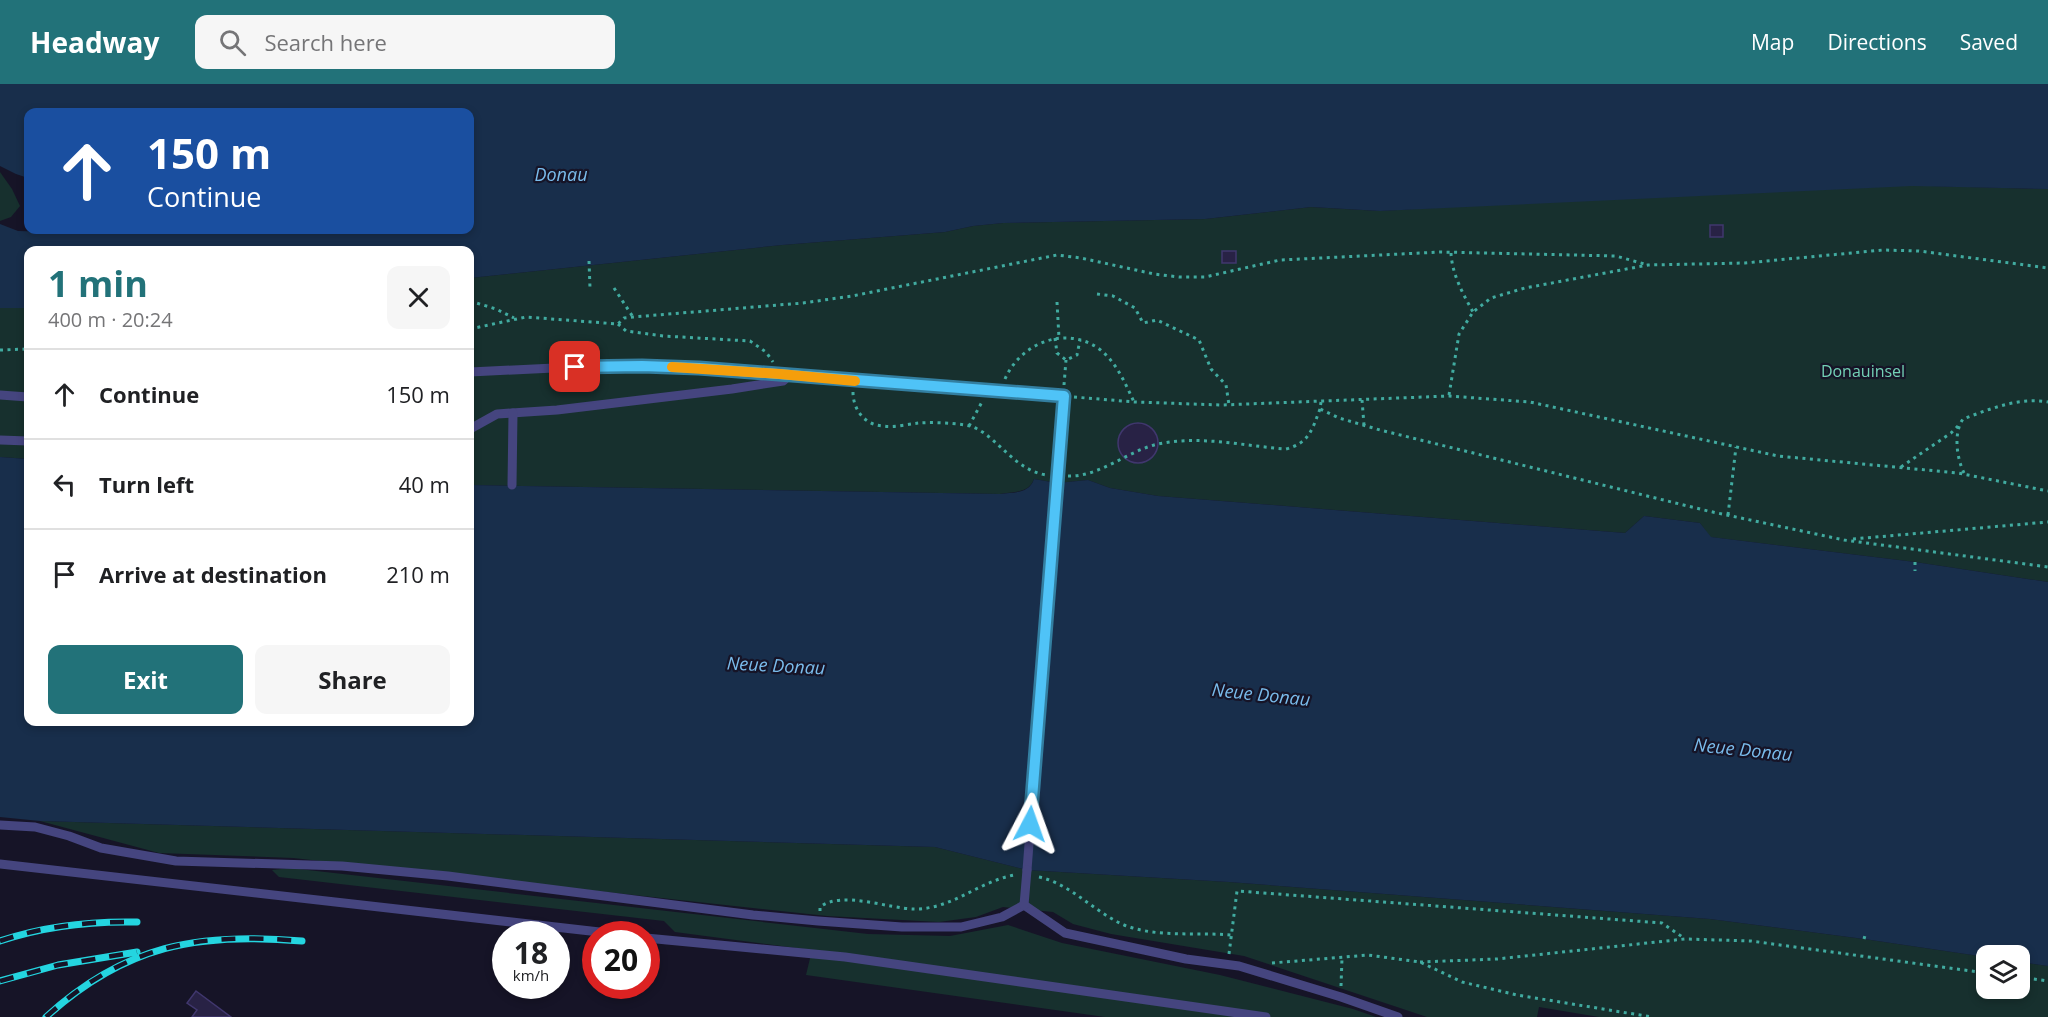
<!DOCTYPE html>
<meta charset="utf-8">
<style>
body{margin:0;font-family:"Open Sans",sans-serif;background:#f6f6f6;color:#202124;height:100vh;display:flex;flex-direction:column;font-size:22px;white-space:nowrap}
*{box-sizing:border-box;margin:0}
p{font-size:20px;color:#757577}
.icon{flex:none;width:33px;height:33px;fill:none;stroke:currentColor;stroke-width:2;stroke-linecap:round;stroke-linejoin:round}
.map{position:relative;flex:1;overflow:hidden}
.panel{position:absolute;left:24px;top:162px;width:450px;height:480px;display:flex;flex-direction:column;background:#fff;border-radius:12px;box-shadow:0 3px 9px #0003}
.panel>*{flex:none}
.guide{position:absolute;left:24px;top:24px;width:450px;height:126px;border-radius:12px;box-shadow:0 3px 9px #0003;background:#1a4fa0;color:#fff;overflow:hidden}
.tools{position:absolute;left:1976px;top:861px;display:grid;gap:12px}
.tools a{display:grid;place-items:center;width:54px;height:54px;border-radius:12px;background:#fff;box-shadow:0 3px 9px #0003;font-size:30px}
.speed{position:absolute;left:492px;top:837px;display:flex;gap:12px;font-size:30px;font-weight:700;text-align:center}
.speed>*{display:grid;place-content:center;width:78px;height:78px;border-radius:50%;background:#fff;box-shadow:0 3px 9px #0003;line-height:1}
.speed small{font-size:15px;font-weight:400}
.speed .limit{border:9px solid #d22;background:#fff;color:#111}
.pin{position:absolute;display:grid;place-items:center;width:51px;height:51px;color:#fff;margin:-26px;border-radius:12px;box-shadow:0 3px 9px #0006}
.me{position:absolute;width:66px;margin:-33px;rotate:4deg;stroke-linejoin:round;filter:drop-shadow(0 0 4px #0008)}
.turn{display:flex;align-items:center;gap:21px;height:126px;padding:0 24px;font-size:27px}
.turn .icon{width:78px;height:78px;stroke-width:2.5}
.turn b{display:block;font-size:42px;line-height:51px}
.round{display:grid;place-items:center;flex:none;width:63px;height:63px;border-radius:12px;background:#f6f6f6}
.overview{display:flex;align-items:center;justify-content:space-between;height:102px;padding:0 24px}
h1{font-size:36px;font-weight:700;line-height:45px;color:#227279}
.action{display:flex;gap:12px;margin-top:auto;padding:12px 24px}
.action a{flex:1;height:69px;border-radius:12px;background:#227279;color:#fff;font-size:24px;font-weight:700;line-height:69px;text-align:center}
.action a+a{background:#f6f6f6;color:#202124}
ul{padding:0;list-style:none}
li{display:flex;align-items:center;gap:18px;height:90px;padding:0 24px;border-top:2px solid #e0e0e0}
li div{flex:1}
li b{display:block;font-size:22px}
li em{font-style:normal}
header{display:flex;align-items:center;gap:36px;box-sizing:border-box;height:84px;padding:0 30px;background:#227279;color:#fff}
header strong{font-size:28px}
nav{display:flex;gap:33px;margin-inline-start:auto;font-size:21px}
.search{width:420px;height:54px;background:#f6f6f6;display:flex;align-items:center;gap:15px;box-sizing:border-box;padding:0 21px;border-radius:12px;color:#757577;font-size:22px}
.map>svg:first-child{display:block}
.green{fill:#17302e}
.water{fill:#182e4b}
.building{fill:#282245;stroke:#40376e;stroke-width:1.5}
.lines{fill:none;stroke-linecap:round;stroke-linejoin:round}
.path{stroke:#41aba0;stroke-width:3;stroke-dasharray:3 4.5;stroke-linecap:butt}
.service{stroke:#45457f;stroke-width:9}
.rail-casing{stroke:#24d5e0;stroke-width:7}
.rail{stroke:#161427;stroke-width:4.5;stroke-dasharray:14;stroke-linecap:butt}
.service-bridge{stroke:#45457f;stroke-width:9}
.route-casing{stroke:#337fa1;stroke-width:15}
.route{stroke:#4fc3f7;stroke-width:10}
.slow{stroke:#f59e0b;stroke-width:10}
.labels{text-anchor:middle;stroke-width:4.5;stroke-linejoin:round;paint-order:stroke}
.park-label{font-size:16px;fill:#73d1b6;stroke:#161427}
.water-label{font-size:18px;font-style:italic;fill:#7abcec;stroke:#161427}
</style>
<header>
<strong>Headway</strong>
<div class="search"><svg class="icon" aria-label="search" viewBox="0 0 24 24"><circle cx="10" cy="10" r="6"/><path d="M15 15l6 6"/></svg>Search here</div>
<nav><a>Map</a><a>Directions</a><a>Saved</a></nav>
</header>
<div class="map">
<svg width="2048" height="933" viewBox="0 0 2048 933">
<rect width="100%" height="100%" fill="#161427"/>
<g class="green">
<path d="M0 88 12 105 20 122 11 133 0 137Z"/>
<path d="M1925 95 1931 102 2048 105V498L1915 478 1710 453 1700 439 1644 432 1625 449 1158 412 1110 404 1088 396 1057 399 1034 395C1029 409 1014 408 1000 410L470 401V194L782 161 945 148 973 142 1003 139 1205 135 1311 123 1380 127Z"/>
<path d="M0 224H28V375L0 373Z"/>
<path d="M40 737 935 763 1027 786 1229 798 1710 835 1864 855 1986 873V904H2019V878L2048 882V933H1599L1539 923 1537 933H1427L1244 872 1111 850 1073 840 1053 828 1003 823 976 833 939 838 827 832 293 774 159 769Z"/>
<path d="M290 784 868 850 950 852 1008 841 1062 859 1220 891 1353 925 1376 933H1105L806 891 812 866 675 848 664 837 279 793 272 786Z"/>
</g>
<g class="water">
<path d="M0 0H2048V105L1912 102 1380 127 1311 123 1205 135 1003 139 973 142 945 148 782 161 470 194V166H28V224H0V140L18 147 132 150 135 146H470V28H28V94L16 90 0 82Z"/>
<path d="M0 373 28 375V638H470V401L1000 410C1014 408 1029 410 1034 395L1057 399 1088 396 1110 404 1158 412 1625 449 1644 432 1700 439 1711 453 1915 478 2048 498V882L2019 878V872H1986V873L1864 855 1710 835 1229 798 1027 786 935 763 40 737 0 733Z"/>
</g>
<g class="building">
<rect x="1710" y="141" width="13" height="12"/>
<rect x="1222" y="167" width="14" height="12"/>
<circle cx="1138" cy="359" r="20"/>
<path d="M196 907 231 933H192L197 926 187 919Z"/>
</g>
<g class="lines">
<g class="path">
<path d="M1451 169C1452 190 1463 210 1473 228"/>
<path d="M589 177 590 204"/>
<path d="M614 204 633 233"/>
<path d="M1097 210 1113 212 1135 224 1143 239 1157 236 1199 256 1211 285 1226 301 1229 321"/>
<path d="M470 217 496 225 514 234"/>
<path d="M1057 218 1059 254"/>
<path d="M618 240 626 247 663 252 750 257 766 268 773 278"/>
<path d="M470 245 526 233 618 240 624 234 633 233 803 219 852 212 1057 171 1081 174 1154 190 1179 193H1205L1280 176 1441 168 1616 172 1648 181"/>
<path d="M1055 254 1057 269 1066 276 1077 271 1080 256"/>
<path d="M0 266 28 265"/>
<path d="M1005 295C1020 260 1064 241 1098 264 1116 277 1125 299 1134 318"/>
<path d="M1064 301 1066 276"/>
<path d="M853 308C853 325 864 341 883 342 894 344 908 340 919 339 934 338 951 339 965 341 994 345 1010 385 1046 391"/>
<path d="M1449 311 1459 250 1473 228 1491 214 1525 204 1648 181 1745 179 1883 166 1919 167 2048 184"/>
<path d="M1074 313 1134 318 1222 321 1449 312 1530 318 1778 372 1958 389 2048 407"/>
<path d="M1362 316 1364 341"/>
<path d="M1321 318 1320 325 1339 334 1380 346 1708 427 1844 456 2048 483"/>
<path d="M969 342 983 316"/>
<path d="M1901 383 1951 349 1958 342"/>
<path d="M1964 389C1957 375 1953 349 1963 335 1990 325 2018 313 2048 318"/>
<path d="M1068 392C1100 393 1127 367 1158 360 1201 351 1243 362 1286 365 1309 359 1312 346 1320 325"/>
<path d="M1728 431 1736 363"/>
<path d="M1853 455 2048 438"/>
<path d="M1915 478V487"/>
<path d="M1039 793C1071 800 1094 828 1124 841 1157 854 1196 848 1231 851"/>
<path d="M820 827V823C842 806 889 825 915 825 952 825 978 798 1014 791"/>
<path d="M1864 855 1866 848"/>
<path d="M1229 870 1237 807 1662 839 1684 854"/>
<path d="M1420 878 1497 875 1685 855 1751 857 1986 889"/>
<path d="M1272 879 1368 871 1420 878 1462 898 1517 911 1652 933"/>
<path d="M2019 893 2048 897"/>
<path d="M1341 902 1342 874"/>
</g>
<g class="service">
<path d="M470 288 595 282 700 284 1063 312 1058 386"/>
<path d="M0 311 28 313"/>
<path d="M470 345 497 330 557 326 732 305 783 297 790 291"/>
<path d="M0 356 28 357"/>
<path d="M512 401 513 329"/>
<path d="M0 741 35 743 69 752 101 764 176 777 342 782 448 792 753 831 818 837 902 843H961L1002 833 1024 821 1065 849 1186 875 1239 882 1341 913 1398 933"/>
<path d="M0 780 617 850"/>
<path d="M1027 786 1057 399"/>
<path d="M646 854 845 873 1266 933"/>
</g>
<defs>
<g id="rail">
<path d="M0 857C44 842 91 837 137 838"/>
<path d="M0 897 58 881 137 868"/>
<path d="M46 933C125 861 198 848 302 857"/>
</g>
</defs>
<use href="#rail" class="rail-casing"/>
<use href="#rail" class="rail"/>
<g class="service-bridge">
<path d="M1057 399 1058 386"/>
<path d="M1024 821 1027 786"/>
</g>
</g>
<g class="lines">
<defs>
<path id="route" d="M575 283 642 282 699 284 1064 312 1030 740"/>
</defs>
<use href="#route" class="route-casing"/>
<use href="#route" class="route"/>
<path class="slow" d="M672 283 780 290 855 297"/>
</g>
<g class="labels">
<g class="park-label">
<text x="1863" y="293">Donauinsel</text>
</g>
<g class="water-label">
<text x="561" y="97">Donau</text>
<text transform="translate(776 582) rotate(3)" y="6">Neue Donau</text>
<text transform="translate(1261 611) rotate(6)" y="6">Neue Donau</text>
<text transform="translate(1743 666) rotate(6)" y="6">Neue Donau</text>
</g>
</g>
</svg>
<div class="tools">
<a><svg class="icon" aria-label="layers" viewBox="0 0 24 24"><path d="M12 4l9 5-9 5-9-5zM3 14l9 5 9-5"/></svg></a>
</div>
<div class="speed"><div>18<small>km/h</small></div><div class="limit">20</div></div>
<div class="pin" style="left:575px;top:283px;background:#d93025"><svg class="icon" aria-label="arrive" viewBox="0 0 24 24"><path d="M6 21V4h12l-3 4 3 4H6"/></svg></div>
<svg class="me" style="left:1030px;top:740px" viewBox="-20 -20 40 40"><path d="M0-17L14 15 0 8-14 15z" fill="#4fc3f7" stroke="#fff" stroke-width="4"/></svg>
<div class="guide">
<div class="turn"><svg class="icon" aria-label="ahead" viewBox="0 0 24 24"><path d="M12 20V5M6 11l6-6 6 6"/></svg><div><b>150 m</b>Continue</div></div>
</div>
<section class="panel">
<div class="overview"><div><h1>1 min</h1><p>400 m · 20:24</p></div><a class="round"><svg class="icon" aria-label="close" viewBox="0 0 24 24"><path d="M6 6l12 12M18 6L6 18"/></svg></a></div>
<ul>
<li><svg class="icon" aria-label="ahead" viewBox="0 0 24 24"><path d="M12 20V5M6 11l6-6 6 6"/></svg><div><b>Continue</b></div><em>150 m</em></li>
<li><svg class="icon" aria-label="left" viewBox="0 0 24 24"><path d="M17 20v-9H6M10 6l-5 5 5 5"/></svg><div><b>Turn left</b></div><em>40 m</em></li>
<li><svg class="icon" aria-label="arrive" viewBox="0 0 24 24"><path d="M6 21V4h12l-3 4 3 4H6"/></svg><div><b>Arrive at destination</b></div><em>210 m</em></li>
</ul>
<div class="action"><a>Exit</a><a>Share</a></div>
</section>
</div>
